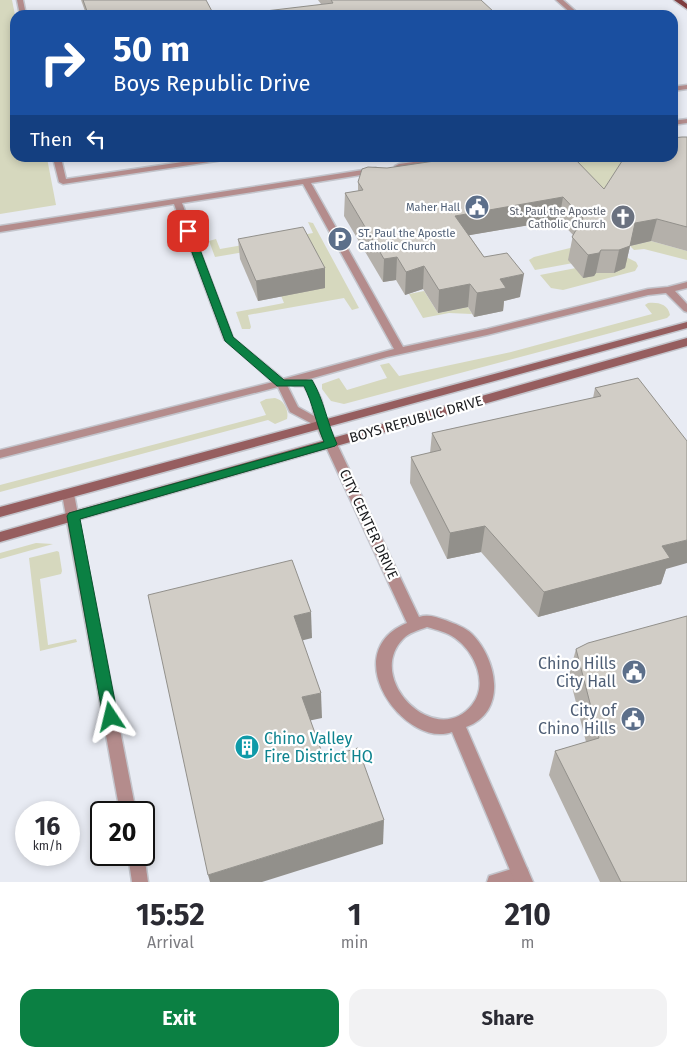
<!DOCTYPE html>
<style>
body{margin:0;font-family:"Fira Sans",sans-serif;background:#f2f2f3;color:#2b2b33;height:100vh;display:flex;flex-direction:column;font-size:19px;white-space:nowrap}
*{box-sizing:border-box;margin:0}
p{font-size:16px;color:#7c7c81}
.icon{flex:none;width:28px;height:28px;fill:none;stroke:currentColor;stroke-width:2;stroke-linecap:round;stroke-linejoin:round}
.map{position:relative;height:882px;overflow:hidden}
.side{display:flex;flex-direction:column;background:#fff;flex:1}
.side>*{flex:none}
.top-card{position:absolute;left:10px;top:10px;width:668px;height:152px;border-radius:15px;box-shadow:0 2px 8px #0003;background:#1a4fa0;color:#fff;overflow:hidden}
.speed{position:absolute;left:15px;top:801px;display:flex;gap:10px;font-size:25px;font-weight:700;text-align:center}
.speed>*{display:grid;place-content:center;width:65px;height:65px;border-radius:50%;background:#fff;box-shadow:0 2px 8px #0003;line-height:1}
.speed small{font-size:12px;font-weight:400}
.speed .limit{border:2px solid #111;border-radius:8px;background:#fff;color:#111}
.pin{position:absolute;display:grid;place-items:center;width:42px;height:42px;color:#fff;margin:-21px;border-radius:10px;box-shadow:0 2px 8px #0006}
.me{position:absolute;width:55px;margin:-28px;rotate:350deg;stroke-linejoin:round;filter:drop-shadow(0 0 4px #0008)}
.turn{display:flex;align-items:center;gap:18px;height:105px;padding:0 20px;font-size:22px}
.turn .icon{width:65px;height:65px;stroke-width:2.5}
.turn b{display:block;font-size:35px;line-height:42px}
.then{display:flex;align-items:center;height:48px;padding:0 20px;background:#0003;gap:10px;font-size:19px}
.eta{display:flex;justify-content:space-evenly;align-items:center;height:85px;text-align:center}
.eta b{font-size:30px;font-weight:700;line-height:35px}
.cta{display:flex;gap:10px;margin-top:auto;padding:10px 20px}
.cta a{flex:1;height:58px;border-radius:15px;background:#0b8043;color:#fff;font-size:20px;font-weight:700;line-height:58px;text-align:center}
.cta a+a{background:#f2f2f3;color:#2b2b33}
.map>svg:first-child{display:block}
.green{fill:#d6d8be}
.lines{fill:none;stroke-linecap:round;stroke-linejoin:round}
.service-casing{stroke:#c3c5cc;stroke-width:3}
.minor-casing{stroke:#c3c5cc;stroke-width:3}
.secondary-casing{stroke:#c3c5cc;stroke-width:3}
.primary-casing{stroke:#c3c5cc;stroke-width:3}
.service{fill:#b48c8c;fill-rule:evenodd}
.minor{fill:#b48c8c;fill-rule:evenodd}
.secondary{fill:#965e5f;fill-rule:evenodd}
.primary{fill:#7f3d3f;fill-rule:evenodd}
.wall{fill:#b4b0aa}
.shaded-wall{fill:#92908b}
.building{fill:#d1cdc6;stroke:#92908b}
.route{fill:#0b8043;stroke:#07532c}
.labels{text-anchor:middle;stroke-width:4.5;stroke-linejoin:round;paint-order:stroke}
.far-service-label{font-size:11px;fill:#4e5e75;stroke:#fff;text-anchor:end}
.far-worship-label{font-size:11px;fill:#5b616d;stroke:#fff;text-anchor:end}
.street-label{font-size:14px;fill:#191a1d;stroke:#fff}
.near-service-label{font-size:16px;fill:#4e5e75;stroke:#fff;text-anchor:end}
.near-culture-label{font-size:16px;fill:#0d838f;stroke:#fff;text-anchor:start}
</style>
<div class="map">
<svg width="687" height="882" viewBox="0 0 687 882">
<rect width="100%" height="100%" fill="#e8ebf3"/>
<g class="green">
<path d="M0 0H12L15 15V158H47L56 205 0 214Z"/>
<path d="M573 158H639L608 198Z"/>
<path d="M308 222 313 223 359 308 352 310 344 298 248 315 251 327 250 329H242L236 312 284 303 262 249 215 257 209 241 216 239 220 249 313 233Z"/>
<path d="M651 241 687 251V260L644 249 634 250 630 246Z"/>
<path d="M582 245 584 261 535 270 529 260 534 257Z"/>
<path d="M618 253 636 262 638 266 635 271 563 290 551 288 540 275 576 268 614 273 625 266 626 264Z"/>
<path d="M424 291 438 313 468 307 472 314 449 313 423 318 409 294Z"/>
<path d="M648 303C658 302 668 304 670 315L667 318 344 404 331 401 322 389V384L339 378 347 390 387 378 380 365 389 363 399 376 511 352 652 314 645 305Z"/>
<path d="M275 398C284 400 289 410 287 419L275 424 268 420 0 492V485L266 415 260 402 266 399Z"/>
<path d="M36 543 53 544 0 559V553Z"/>
<path d="M57 551 59 552 62 571 61 574 40 579 48 645 76 639 77 642 40 651 29 558Z"/>
</g>
<g class="lines">
<defs>
<g id="service">
<path d="M17 0H23L26 15H20Z"/>
<path d="M556 0H563L580 15H573Z"/>
<path d="M687 85V89L672 91V87Z"/>
<path d="M687 119V123L672 125V121Z"/>
<path d="M53 158H61L66 179 210 158H227L223 160 63 184 59 182Z"/>
<path d="M442 158H459L455 160 399 168 395 166 399 164Z"/>
<path d="M376 168 380 170 379 172 311 183 403 347 487 329 648 289 668 287 687 282V288L675 291 687 304V312L684 311 666 293 648 295 487 335 387 357 306 380 312 381 321 399 328 425 322 429 290 412 278 387 0 458V450L273 382 224 339 174 204 0 232V226ZM303 184 394 349 283 379 233 338 182 203ZM290 384 295 386H304L311 399 314 416 298 407 287 385Z"/>
<path d="M68 490 72 491 74 494 136 812H120L62 494 64 491Z"/>
<path d="M128 855 144 854 148 882H132Z"/>
<path d="M521 866 527 868 529 874 527 880 521 882H487L489 876Z"/>
</g>
<path id="minor" d="M322 421 328 425 419 617C428 614 436 617 445 620 455 624 465 627 472 634 497 659 508 712 466 727L533 882H515L452 732C405 749 335 653 407 623L316 425ZM427 627C437 630 447 632 455 638 475 652 489 684 472 705 436 750 364 679 403 639 408 633 419 630 427 627Z"/>
<g id="secondary">
<path d="M687 322V328L0 517V507Z"/>
<path d="M687 338V346L0 542V532Z"/>
</g>
<path id="primary" d="M674 0H682L687 4V9Z"/>
</defs>
<use href="#service" class="service-casing"/>
<use href="#minor" class="minor-casing"/>
<use href="#secondary" class="secondary-casing"/>
<use href="#primary" class="primary-casing"/>
<use href="#service" class="service"/>
<use href="#minor" class="minor"/>
<use href="#secondary" class="secondary"/>
<use href="#primary" class="primary"/>
</g>
<g class="wall">
<path d="M81 0H206L86 14Z"/>
<path d="M318 0H481L321 4Z"/>
<path d="M687 137V251L651 241 630 246 625 268 614 273H596L594 276 583 278 568 260 573 235 559 220 469 235 484 257 520 297 504 301 503 311 474 317 468 307 438 313 423 289 405 295 396 280 383 282 344 216 345 193 358 191V182L604 189Z"/>
<path d="M238 239 325 288 258 301 240 259Z"/>
<path d="M638 378 666 569 661 584 538 617 481 552 447 559 410 483 411 457 430 453 432 433 593 398 595 388Z"/>
<path d="M576 649 687 882H600L549 775 555 751 586 742 569 675Z"/>
</g>
<g class="shaded-wall">
<path d="M494 12V15H471Z"/>
<path d="M563 197 559 220 453 238 455 216Z"/>
<path d="M657 219 651 241 630 246 625 268 614 273 619 250 635 223Z"/>
<path d="M601 250 596 273 594 276 583 278 588 255Z"/>
<path d="M397 257 396 280 383 282 384 259Z"/>
<path d="M424 266 423 289 405 295 406 272Z"/>
<path d="M325 268V288L258 301 256 281Z"/>
<path d="M524 274 520 297 504 301 503 311 474 317 477 293 500 279Z"/>
<path d="M470 284 468 307 438 313 439 290Z"/>
<path d="M485 526 481 552 447 559 450 533Z"/>
<path d="M687 540V563L666 569 661 584 538 617 544 592 662 546Z"/>
<path d="M311 612 312 638 296 642 294 616Z"/>
<path d="M321 693 322 718 303 722 302 697Z"/>
<path d="M384 820 383 844 262 882H210L208 875Z"/>
</g>
<g class="building">
<path d="M83 0H206L214 15H78L88 14Z"/>
<path d="M331 0H481L494 12 471 15H232L333 3Z"/>
<path d="M682 137H687V227L657 219 635 223 630 246 619 250H601L599 253 588 255 572 237 583 218 563 197 455 216 484 257 507 253 524 274 500 279 506 288 477 293 470 284 439 290 424 266 406 272 397 257 384 259 345 193 363 190 358 182 362 169 368 167 387 168 455 158H574L604 189 624 158H672V138Z"/>
<path d="M303 227 325 268 256 281 238 239Z"/>
<path d="M638 378 687 441V540L662 546 670 558 544 592 485 526 450 533 411 457 441 450 432 433 601 396 595 388Z"/>
<path d="M292 560 311 612 294 616 321 693 302 697 324 758 358 748 384 820 208 875 148 595Z"/>
<path d="M687 616V882H621L555 751 599 738 576 649 588 643Z"/>
</g>
<path class="route" d="M188 228 193 231 233 337 284 380H312C324 400 327 423 337 444L335 446 80 519 118 717 116 722 111 723 105 722 103 717 67 516 69 513 324 442C316 423 313 404 304 386H277L225 341 184 231Z"/>
<defs>
<symbol id="civic-disc" viewBox="-11 -11 22 22"><circle r="9.5" fill="#5c6f8a" stroke="#fff"/><path d="M-.6-6.5H3V-4.5H.6V-3L4-1V1h2V6H-6V1h2V-1L-.6-3ZM-1.2 2.5V6h2.4V2.5Z" fill="#fff"/></symbol>
<symbol id="church-disc" viewBox="-11 -11 22 22"><circle r="9.5" fill="#6b7280" stroke="#fff"/><path d="M-1.2-6h2.4v3.5h3.3v2.4h-3.3V6h-2.4V-.1h-3.3v-2.4h3.3Z" fill="#fff"/></symbol>
<symbol id="parking-disc" viewBox="-11 -11 22 22"><circle r="9.5" fill="#5c6f8a" stroke="#fff"/><path d="M-3.5-5.5H1a3.5 3.5 0 0 1 0 7H-1V5.5H-3.5ZM-1-3.4V-.6H.8a1.4 1.4 0 0 0 0-2.8Z" fill="#fff"/></symbol>
<symbol id="building-disc" viewBox="-11 -11 22 22"><circle r="9.5" fill="#0f9aa8" stroke="#fff"/><path d="M-4-6H4V6H1V3H-1V6H-4ZM-2.5-4.3h1.7v1.8h-1.7ZM.8-4.3h1.7v1.8H.8ZM-2.5-1h1.7V.8h-1.7ZM.8-1h1.7V.8H.8Z" fill="#fff"/></symbol>
</defs>
<g fill-rule="evenodd">
<use href="#civic-disc" x="463" y="193" width="28" height="28"/>
<use href="#church-disc" x="609" y="203" width="28" height="28"/>
<use href="#parking-disc" x="326" y="225" width="28" height="28"/>
<use href="#civic-disc" x="620" y="658" width="28" height="28"/>
<use href="#civic-disc" x="619" y="705" width="28" height="28"/>
<use href="#building-disc" x="233" y="733" width="28" height="28"/>
</g>
<g class="labels">
<g class="far-service-label">
<text x="460" y="211">Maher Hall</text>
<text x="358" y="237" text-anchor="start">ST. Paul the Apostle<tspan x="358" dy="13">Catholic Church</tspan></text>
</g>
<g class="far-worship-label">
<text x="606" y="215">St. Paul the Apostle<tspan x="606" dy="13">Catholic Church</tspan></text>
</g>
<g class="street-label">
<text transform="translate(416 419) rotate(-16)" y="5">BOYS REPUBLIC DRIVE</text>
<text transform="translate(369 524) rotate(65)" y="5">CITY CENTER DRIVE</text>
</g>
<g class="near-service-label">
<text x="616" y="669">Chino Hills<tspan x="616" dy="18">City Hall</tspan></text>
<text x="616" y="716">City of<tspan x="616" dy="18">Chino Hills</tspan></text>
</g>
<g class="near-culture-label">
<text x="264" y="744">Chino Valley<tspan x="264" dy="18">Fire District HQ</tspan></text>
</g>
</g>
</svg>
<div class="speed"><div>16<small>km/h</small></div><div class="limit">20</div></div>
<div class="pin" style="left:188px;top:231px;background:#d93025"><svg class="icon" aria-label="arrive" viewBox="0 0 24 24"><path d="M6 21V4h12l-3 4 3 4H6"/></svg></div>
<svg class="me" style="left:111px;top:717px" viewBox="-20 -20 40 40"><path d="M0-17L14 15 0 8-14 15z" fill="#0b8043" stroke="#fff" stroke-width="4"/></svg>
<div class="top-card">
<div class="turn"><svg class="icon" aria-label="right" viewBox="0 0 24 24"><path d="M7 20v-9h11M14 6l5 5-5 5"/></svg><div><b>50 m</b>Boys Republic Drive</div></div>
<div class="then">Then<svg class="icon" aria-label="left" viewBox="0 0 24 24"><path d="M17 20v-9H6M10 6l-5 5 5 5"/></svg></div>
</div>
</div>
<section class="side">
<div class="eta">
<div><b>15:52</b><p>Arrival</p></div>
<div><b>1</b><p>min</p></div>
<div><b>210</b><p>m</p></div>
</div>
<div class="cta"><a>Exit</a><a>Share</a></div>
</section>
